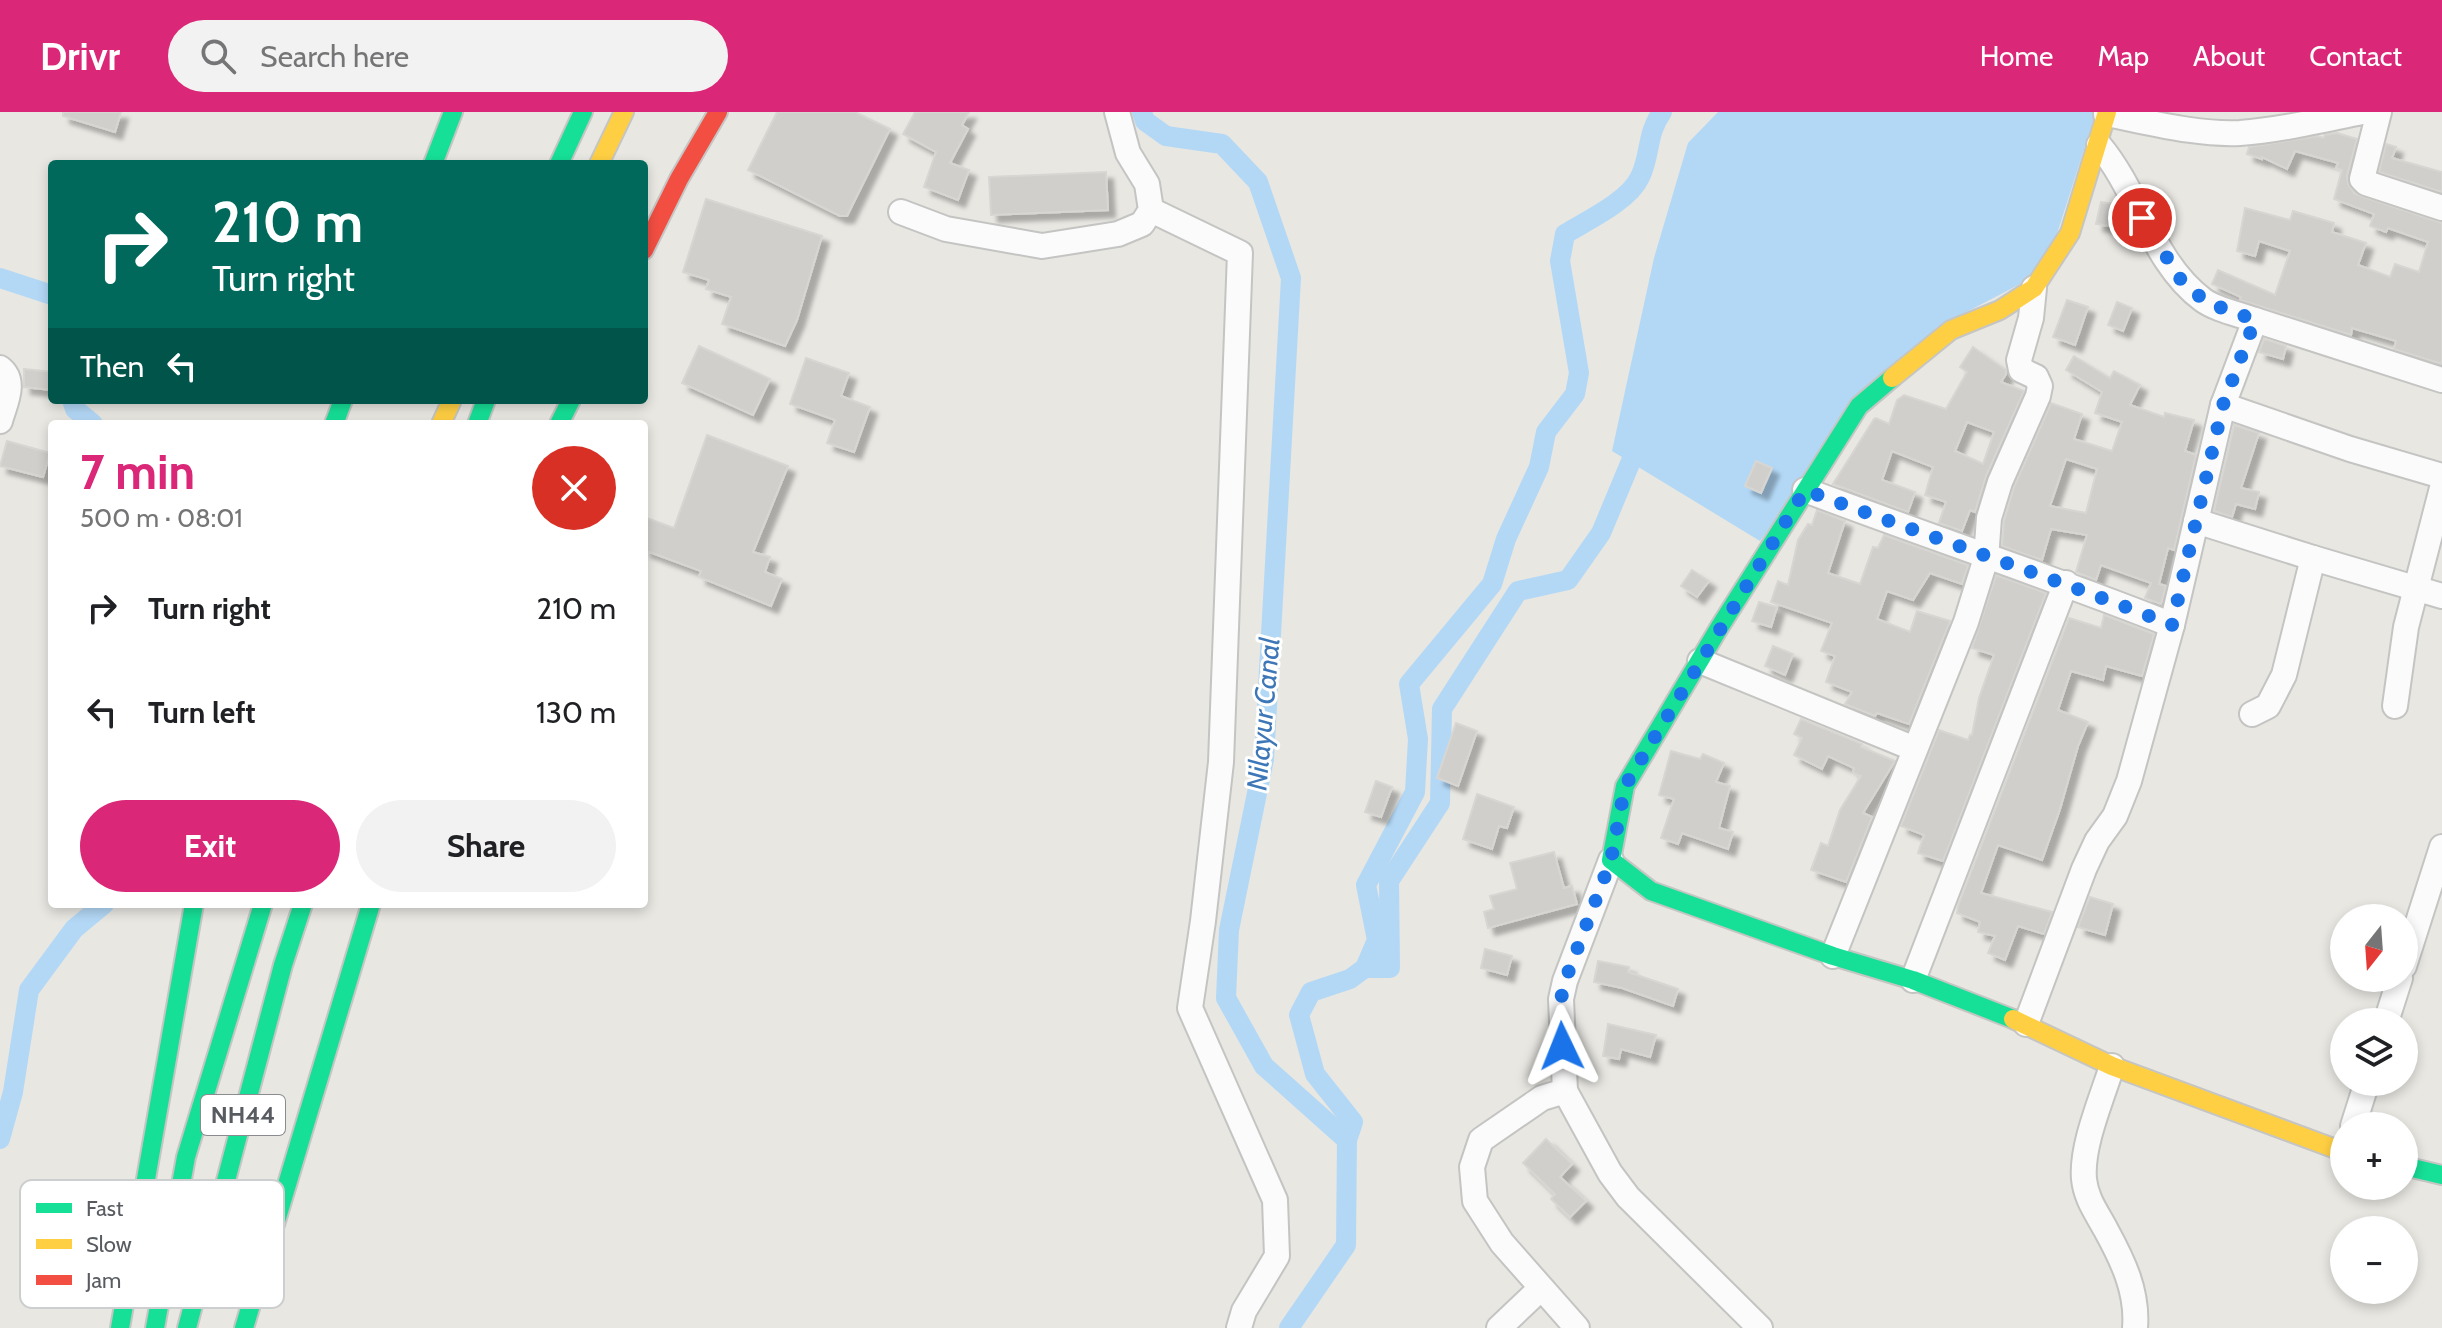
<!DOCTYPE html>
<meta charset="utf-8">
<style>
body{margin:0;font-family:Cabin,sans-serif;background:#f2f2f2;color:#202124;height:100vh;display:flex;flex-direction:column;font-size:30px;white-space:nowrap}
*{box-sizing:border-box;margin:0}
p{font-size:26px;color:#757577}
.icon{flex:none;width:44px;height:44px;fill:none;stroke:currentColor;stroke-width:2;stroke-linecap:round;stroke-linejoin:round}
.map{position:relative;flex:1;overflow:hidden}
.details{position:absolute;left:48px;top:308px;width:600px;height:488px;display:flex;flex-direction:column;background:#fff;border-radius:8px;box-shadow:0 4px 12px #0003}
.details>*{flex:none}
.banner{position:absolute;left:48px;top:48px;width:600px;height:244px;border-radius:8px;box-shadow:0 4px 12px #0003;background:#00695c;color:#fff;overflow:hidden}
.needle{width:52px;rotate:197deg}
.tools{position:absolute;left:2330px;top:792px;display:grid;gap:16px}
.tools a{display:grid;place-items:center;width:88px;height:88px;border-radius:50%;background:#fff;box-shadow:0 4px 12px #0003;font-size:40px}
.pin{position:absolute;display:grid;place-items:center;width:68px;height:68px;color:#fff;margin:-34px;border:4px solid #fff;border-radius:50%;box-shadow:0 2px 8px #0007}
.me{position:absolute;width:88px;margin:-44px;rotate:358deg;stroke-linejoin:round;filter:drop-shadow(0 0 6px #0008)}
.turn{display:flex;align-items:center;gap:28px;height:168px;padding:0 32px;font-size:36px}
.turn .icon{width:104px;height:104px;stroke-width:2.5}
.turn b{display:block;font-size:56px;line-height:68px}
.then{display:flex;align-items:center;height:76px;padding:0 32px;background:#0003;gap:16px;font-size:30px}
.round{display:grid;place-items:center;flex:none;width:84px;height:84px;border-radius:42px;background:#f2f2f2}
.head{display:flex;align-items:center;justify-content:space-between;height:136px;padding:0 32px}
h1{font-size:48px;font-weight:800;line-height:60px;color:#db2777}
.primary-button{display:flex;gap:16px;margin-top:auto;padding:16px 32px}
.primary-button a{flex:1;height:92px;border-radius:48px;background:#db2777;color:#fff;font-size:32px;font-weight:800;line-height:92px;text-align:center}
.primary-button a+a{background:#f2f2f2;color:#202124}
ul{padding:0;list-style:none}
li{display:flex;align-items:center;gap:24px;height:104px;padding:0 32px}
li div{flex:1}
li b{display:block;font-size:30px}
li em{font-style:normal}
header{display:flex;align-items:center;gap:48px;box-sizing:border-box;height:112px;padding:0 40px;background:#db2777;color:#fff}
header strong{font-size:38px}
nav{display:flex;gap:44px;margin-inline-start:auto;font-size:28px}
.search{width:560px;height:72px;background:#f2f2f2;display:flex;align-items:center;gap:20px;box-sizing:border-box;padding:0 28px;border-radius:44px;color:#757577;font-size:30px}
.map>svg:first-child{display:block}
.water{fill:#b3d8f6}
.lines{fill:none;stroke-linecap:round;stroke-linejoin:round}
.canal{stroke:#b3d8f6;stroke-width:20}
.building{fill:#d0cfcc;stroke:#d8d6d2;stroke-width:2;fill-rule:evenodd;filter:url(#shadow)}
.street-casing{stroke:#c4c4c3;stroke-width:28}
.fast-casing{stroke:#c5c5c4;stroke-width:22}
.slow-casing{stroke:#c5c5c4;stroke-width:22}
.jam-casing{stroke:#c5c5c4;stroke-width:22}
.street{stroke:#fcfbfb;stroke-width:24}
.fast{stroke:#16e098;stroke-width:18}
.slow{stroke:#ffcf43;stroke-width:18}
.jam{stroke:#f24e42;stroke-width:18}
.route{stroke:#1a73e8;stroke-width:14;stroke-dasharray:0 25.2}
.labels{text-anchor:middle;stroke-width:6;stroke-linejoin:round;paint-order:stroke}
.shield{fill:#fff;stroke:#8a8c90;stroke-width:2}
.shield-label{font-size:24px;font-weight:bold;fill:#585b60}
.water-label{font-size:28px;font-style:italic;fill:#3e77b7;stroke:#fff}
.key{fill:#fff;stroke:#cdcecf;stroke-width:2}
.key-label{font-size:22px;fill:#585b60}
</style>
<header>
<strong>Drivr</strong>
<div class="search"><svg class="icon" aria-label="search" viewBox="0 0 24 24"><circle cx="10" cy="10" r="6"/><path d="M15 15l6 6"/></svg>Search here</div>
<nav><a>Home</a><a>Map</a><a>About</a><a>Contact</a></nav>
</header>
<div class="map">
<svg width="2442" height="1216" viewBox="0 0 2442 1216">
<defs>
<filter id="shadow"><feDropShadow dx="7" dy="7" stdDeviation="2" flood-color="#0004"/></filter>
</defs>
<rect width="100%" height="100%" fill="#e8e7e2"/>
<path class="water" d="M1718 0H2096L2054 131 2026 169 1936 216 1760 429 1612 339 1654 146 1688 31Z"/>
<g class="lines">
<g class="canal">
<path d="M1142 0 1145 9 1166 24 1222 32 1258 70 1291 166 1264 647 1229 818 1226 886 1264 954 1347 1028 1346 1133 1289 1216"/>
<path d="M0 166 52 183"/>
<path d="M72 288 75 297 93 312"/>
<path d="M1365 856H1390L1389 769 1440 691 1442 597 1518 479 1568 468 1601 421 1641 325"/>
<path d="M0 1027 13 980 29 878 74 817 104 792"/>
<path d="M1347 1028 1353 1010 1315 962 1299 903 1311 880 1350 867 1365 856 1377 828 1366 773 1415 680 1418 627 1409 572 1492 472 1506 427 1539 355 1546 320 1575 282 1579 261 1560 149 1565 122C1588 108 1629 89 1640 65 1651 43 1646 22 1662 0"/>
</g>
</g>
<g class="building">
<path d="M63 0H121L115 20 63 4Z"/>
<path d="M777 0H855L890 17 847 104H840L748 58Z"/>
<path d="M915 0H969L962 13 968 17 950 51 969 58 958 88 924 75 936 40 903 22Z"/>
<path d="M2337 21 2357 27 2347 64 2348 72 2355 82 2442 111V252L2394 237 2396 229 2352 216 2351 223 2240 188 2241 185 2212 172 2218 158 2275 183 2290 139 2259 129 2255 144 2237 139 2245 96 2290 108 2293 99 2334 111 2332 120 2366 131 2358 153 2390 165 2395 152 2419 160 2428 130 2388 116 2386 120 2370 114 2374 102 2334 87 2342 58 2336 56 2338 51 2295 39 2287 57 2262 45V47L2247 42 2249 35 2318 24 2323 26 2325 23Z"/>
<path d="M2386 32 2396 35 2392 46 2442 60V80L2379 60Z"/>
<path d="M1106 60 1108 98 991 103 989 65Z"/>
<path d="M706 87 822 124 797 208 785 234 722 212 731 185 706 177 709 168 683 160Z"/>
<path d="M2101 90 2119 93 2124 102 2122 116 2096 112Z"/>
<path d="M2067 188 2088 195 2075 233 2053 225Z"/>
<path d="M2117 190 2132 196 2123 219 2108 213Z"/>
<path d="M2264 227 2286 234 2283 247 2259 240Z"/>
<path d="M699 234 770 267 753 303 682 271Z"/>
<path d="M1973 235 2006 258V262L2001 270 2024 279 1986 364 1975 400 1970 398 1962 419 1939 411 1946 390 1925 383 1933 355 1892 339 1882 368 1915 380 1908 400 1833 372 1874 307 1876 306 1889 312 1897 288 1904 283 1946 297 1967 260 1960 255ZM1967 310 1994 320 1983 352 1955 339Z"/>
<path d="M2074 244 2110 266 2114 259 2140 273 2130 293 2164 305 2165 301 2194 308 2185 339 2196 343 2174 438 2168 436 2159 472 2166 474 2161 492 2145 486 2151 471 2101 453 2096 468 2076 460 2087 423 2051 417 2042 448 2002 434 2004 409 2014 375 2051 291 2082 302 2074 327 2112 339 2122 310 2095 301 2102 280 2066 258ZM2066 347 2097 357 2086 401 2050 394Z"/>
<path d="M806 246 849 261 841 284 870 295 854 340 827 331 835 308 790 292Z"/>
<path d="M24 257 52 260 51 278 24 275Z"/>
<path d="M2234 313 2259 321 2241 376 2259 380 2255 397 2236 392 2232 405 2214 399Z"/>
<path d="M707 323 788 354 753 440 770 445 765 460 782 467 771 494 699 465 701 459 644 438V405L674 416Z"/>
<path d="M7 329 50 341 43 365 0 354Z"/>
<path d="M1756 349 1772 356 1761 381 1745 374Z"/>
<path d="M1817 398 1845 409 1828 461 1860 472 1873 435 1878 436 1884 423 1968 453 1962 472 1930 461 1913 488 1887 479 1877 507 1910 520 1917 499 1950 509 1909 612 1877 601 1875 604 1845 592 1852 580 1826 570 1835 544 1821 539 1832 511 1771 490 1778 469 1788 473 1798 428 1808 412 1812 413Z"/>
<path d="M1692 458 1709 469 1697 485 1681 474Z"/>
<path d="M1996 463 2046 481 1943 749 1918 741 1924 723 1901 714 1939 618 1968 628 1970 623H1972L1979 586 1994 543 1972 536Z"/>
<path d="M1759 490 1777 495 1771 515 1752 509Z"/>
<path d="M2104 503 2154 522 2142 564 2106 554 2103 568 2071 559 2058 598 2088 610 2078 634 2060 697 2042 748 1998 733 1981 781 2052 800 2044 822 2018 814 2005 848 1988 841 1995 824 1978 820 1980 810 1957 801 1958 794 2069 506 2101 516Z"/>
<path d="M1773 534 1793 542 1785 563 1765 554Z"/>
<path d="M1801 607 1862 632 1861 635 1895 649 1863 701 1872 705 1846 770 1811 758 1821 731 1828 734 1840 698 1861 664 1853 661 1854 656 1828 644 1822 657 1794 643 1802 626 1794 622Z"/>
<path d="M1456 611 1477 619 1458 674 1437 666Z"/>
<path d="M1671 639 1700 647 1703 642 1724 651 1716 670 1730 674 1719 716 1733 720 1728 737 1682 721 1678 732 1661 726 1674 687 1659 683Z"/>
<path d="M1376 669 1392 675 1381 705 1365 700Z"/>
<path d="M1477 682 1514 695 1507 716 1499 714 1492 737 1463 727Z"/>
<path d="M1554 740 1564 776 1572 774 1577 792 1488 816 1484 800 1494 797 1490 784 1517 777 1510 751Z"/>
<path d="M2090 785 2113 792 2105 823 2078 815Z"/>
<path d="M1485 837 1512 844 1507 863 1481 856Z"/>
<path d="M1598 849 1629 855 1628 860 1678 877 1673 894 1622 876 1594 870Z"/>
<path d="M1608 912 1656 923 1650 945 1621 937 1619 947 1603 944Z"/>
<path d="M1546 1027 1572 1052 1560 1065 1586 1089 1570 1105 1551 1087 1555 1082 1523 1051Z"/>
</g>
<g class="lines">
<defs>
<g id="street">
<path d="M2379 0 2362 67 2366 71 2442 96"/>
<path d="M2106 2C2149 10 2196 23 2240 21 2281 18 2322 8 2362 0"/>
<path d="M2099 33C2139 80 2152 150 2203 188 2217 198 2239 202 2255 208L2223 293 2350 337 2442 364"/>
<path d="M1151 98 1240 141 1221 650 1203 809 1190 896 1275 1088 1277 1144 1244 1199 1239 1216"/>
<path d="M901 100 946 117 1042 134 1118 122 1142 112 1151 98 1147 72 1128 41 1117 0"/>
<path d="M2255 208 2442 268"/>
<path d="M0 256C17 269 5 291 0 309"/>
<path d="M1805 378C1927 424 2051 465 2172 513"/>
<path d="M2196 409 2313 446 2442 484"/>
<path d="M1700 549 1915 637"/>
<path d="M2395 594 2406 515 2442 376"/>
<path d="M2252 602 2268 594 2284 563 2313 446"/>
<path d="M1611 748 1565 869 1561 887 1565 979 1610 1061 1628 1085 1760 1216"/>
<path d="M1833 844 1966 510 1986 446 1989 406 2000 370 2038 284 2040 274 2036 265 2021 258 2019 248 2031 206 2034 176"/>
<path d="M2404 854 2442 735"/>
<path d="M1913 868 2066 471"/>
<path d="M2386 910 2400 866"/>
<path d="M2026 912 2084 757 2097 729 2115 704 2129 669 2172 513 2223 293"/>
<path d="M2112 954C2102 986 2081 1034 2084 1067 2086 1087 2097 1101 2106 1118 2123 1149 2138 1180 2135 1216"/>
<path d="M1565 979 1542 986 1481 1028 1472 1055 1475 1089 1502 1131 1577 1216"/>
<path d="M2353 1014 2367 970"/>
<path d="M1499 1216 1540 1177"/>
</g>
<g id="fast">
<path d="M433 52 453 0"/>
<path d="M559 52 583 0"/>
<path d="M1892 266 1859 294 1719 516 1625 674 1611 748 1651 779 1833 844 1913 868 2013 907"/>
<path d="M334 312 343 288"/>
<path d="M477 312 486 288"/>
<path d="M559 312 571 288"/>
<path d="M2404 1054 2442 1063"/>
<path d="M120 1216 194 792"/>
<path d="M155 1216 186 1045 263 792"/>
<path d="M187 1216 283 853 303 792"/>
<path d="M244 1216 371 792"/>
</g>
<g id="slow">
<path d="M599 52 624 0"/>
<path d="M1892 266 1951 218 2000 198 2034 176 2070 121 2107 0"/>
<path d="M441 312 452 288"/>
<path d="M2013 907 2112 954 2344 1040"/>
</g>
<path id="jam" d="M644 138 679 67 718 0"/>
</defs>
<use href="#street" class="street-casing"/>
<use href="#fast" class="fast-casing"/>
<use href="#slow" class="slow-casing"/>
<use href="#jam" class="jam-casing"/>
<use href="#street" class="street"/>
<use href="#fast" class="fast"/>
<use href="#slow" class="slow"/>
<use href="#jam" class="jam"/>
</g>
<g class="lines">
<path class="route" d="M1562 934 1561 887 1565 869 1611 748 1625 674 1805 378C1927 424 2051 465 2172 513L2223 293 2255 208 2206 190 2181 168 2142 106"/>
</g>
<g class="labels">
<rect class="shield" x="201" y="983" width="84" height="40" rx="6"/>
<g class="shield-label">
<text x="243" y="1011">NH44</text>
</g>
<g class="water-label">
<text transform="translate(1263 602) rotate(-85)" y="10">Nilayur Canal</text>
</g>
</g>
<rect x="20" y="1068" width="264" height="128" rx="12" class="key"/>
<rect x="36" y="1091" width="36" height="10" fill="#16e098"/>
<rect x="36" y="1127" width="36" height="10" fill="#ffcf43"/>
<rect x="36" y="1163" width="36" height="10" fill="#f24e42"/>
<g class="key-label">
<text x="86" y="1104">Fast</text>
<text x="86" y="1140">Slow</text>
<text x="86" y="1176">Jam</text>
</g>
</svg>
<div class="tools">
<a><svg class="needle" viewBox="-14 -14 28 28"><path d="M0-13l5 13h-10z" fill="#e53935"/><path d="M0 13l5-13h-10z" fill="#757577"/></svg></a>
<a><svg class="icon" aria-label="layers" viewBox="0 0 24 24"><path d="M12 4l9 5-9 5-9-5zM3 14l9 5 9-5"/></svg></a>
<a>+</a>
<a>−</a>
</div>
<div class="pin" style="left:2142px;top:106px;background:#d93025"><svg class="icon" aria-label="arrive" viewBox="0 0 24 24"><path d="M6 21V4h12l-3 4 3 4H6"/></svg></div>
<svg class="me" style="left:1562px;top:934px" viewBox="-20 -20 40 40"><path d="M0-17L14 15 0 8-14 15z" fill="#1a73e8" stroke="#fff" stroke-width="4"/></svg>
<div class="banner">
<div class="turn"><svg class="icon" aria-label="right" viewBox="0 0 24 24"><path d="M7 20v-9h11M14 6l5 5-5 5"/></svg><div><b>210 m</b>Turn right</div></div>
<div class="then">Then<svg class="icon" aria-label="left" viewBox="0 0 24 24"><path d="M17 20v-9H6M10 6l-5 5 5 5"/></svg></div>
</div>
<section class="details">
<div class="head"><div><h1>7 min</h1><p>500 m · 08:01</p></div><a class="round" style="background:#d93025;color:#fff"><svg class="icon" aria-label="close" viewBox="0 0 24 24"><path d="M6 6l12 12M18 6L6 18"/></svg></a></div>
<ul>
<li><svg class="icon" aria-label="right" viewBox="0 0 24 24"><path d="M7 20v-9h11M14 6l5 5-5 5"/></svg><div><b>Turn right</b></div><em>210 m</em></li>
<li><svg class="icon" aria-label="left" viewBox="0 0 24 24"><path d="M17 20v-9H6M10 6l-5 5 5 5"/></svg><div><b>Turn left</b></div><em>130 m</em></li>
</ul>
<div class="primary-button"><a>Exit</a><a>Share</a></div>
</section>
</div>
